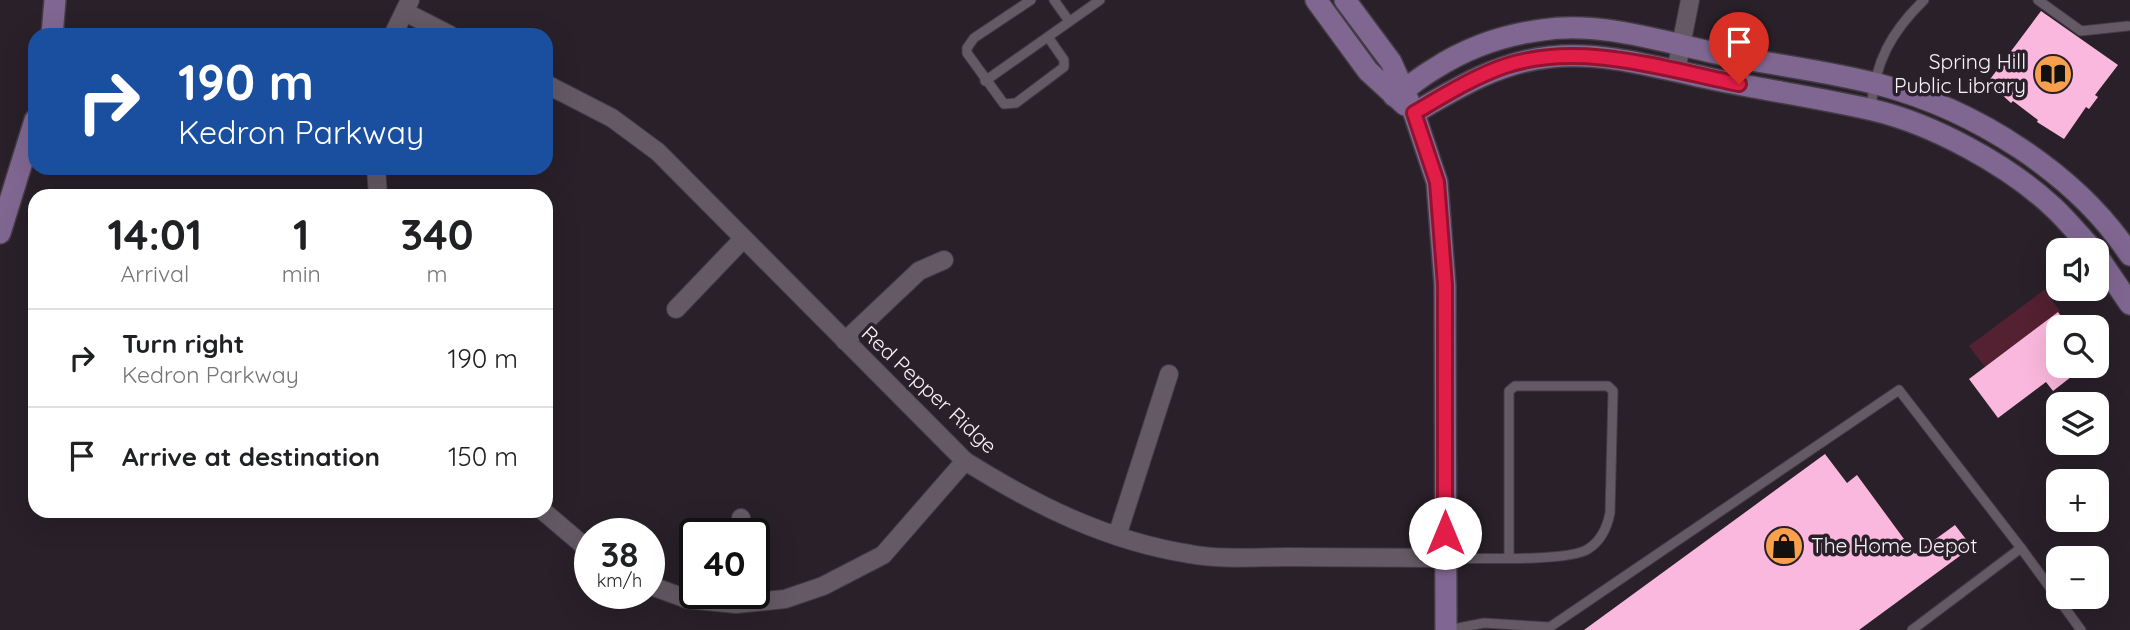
<!DOCTYPE html>
<meta charset="utf-8">
<style>
body{margin:0;font-family:Quicksand,sans-serif;background:#f2f2f2;color:#202124;height:100vh;display:flex;flex-direction:column;font-size:26px;white-space:nowrap}
*{box-sizing:border-box;margin:0}
p{font-size:23px;color:#757577}
.icon{flex:none;width:38px;height:38px;fill:none;stroke:currentColor;stroke-width:2;stroke-linecap:round;stroke-linejoin:round}
.map{position:relative;flex:1;overflow:hidden}
.drawer{position:absolute;left:28px;top:189px;width:525px;height:329px;display:flex;flex-direction:column;background:#fff;border-radius:21px;box-shadow:0 7px 28px #0002}
.drawer>*{flex:none}
.top-card{position:absolute;left:28px;top:28px;width:525px;height:147px;border-radius:21px;box-shadow:0 7px 28px #0002;background:#1a4fa0;color:#fff;overflow:hidden}
.fabs{position:absolute;left:2046px;top:238px;display:grid;gap:14px}
.fabs a{display:grid;place-items:center;width:63px;height:63px;border-radius:14px;background:#fff;box-shadow:0 7px 28px #0002;font-size:35px}
.speed{position:absolute;left:574px;top:518px;display:flex;gap:14px;font-size:35px;font-weight:700;text-align:center}
.speed>*{display:grid;place-content:center;width:91px;height:91px;border-radius:50%;background:#fff;box-shadow:0 7px 28px #0002;line-height:1}
.speed small{font-size:18px;font-weight:400}
.speed .limit{border:4px solid #111;border-radius:10px;background:#fff;color:#111}
.pin{position:absolute;display:grid;place-items:center;width:60px;height:60px;color:#fff;margin:-72px -30px;border-radius:50% 50% 50% 0;rotate:-45deg;box-shadow:0 0 7px #0007}
.pin .icon{rotate:45deg}
.me{position:absolute;width:77px;margin:-38px;rotate:0deg;stroke-linejoin:round;filter:drop-shadow(0 0 5px #0008)}
.turn{display:flex;align-items:center;gap:24px;height:147px;padding:0 35px;font-size:32px}
.turn .icon{width:91px;height:91px;stroke-width:2.5}
.turn b{display:block;font-size:49px;line-height:60px}
.eta{display:flex;justify-content:space-evenly;align-items:center;height:119px;text-align:center}
.eta b{font-size:42px;font-weight:700;line-height:49px}
ul{padding:0;list-style:none}
li{display:flex;align-items:center;gap:21px;height:98px;padding:0 35px;border-top:2px solid #e0e0e0}
li div{flex:1}
li b{display:block;font-size:26px}
li em{font-style:normal}
.map>svg:first-child{display:block}
.green{fill:#532131}
.building{fill:#fbb8de}
.lines{fill:none;stroke-linecap:round;stroke-linejoin:round}
.lane-casing{stroke:#443c45;stroke-width:11}
.street-casing{stroke:#443c45;stroke-width:20}
.secondary-casing{stroke:#443c45;stroke-width:24}
.lane{stroke:#645964;stroke-width:9}
.street{stroke:#645964;stroke-width:18}
.secondary{stroke:#806792;stroke-width:21}
.route-casing{stroke:#92132f;stroke-width:18}
.route{stroke:#e11d48;stroke-width:12}
.labels{text-anchor:middle;stroke-width:7;stroke-linejoin:round;paint-order:stroke}
.poi-label{font-size:21px;fill:#f8f2f9;stroke:#292029;text-anchor:end}
.street-label{font-size:21px;fill:#f8f2f9;stroke:#292029}
</style>
<div class="map">
<svg width="2130" height="630" viewBox="0 0 2130 630">
<rect width="100%" height="100%" fill="#292029"/>
<path class="green" d="M2044 290 2060 311 1985 367 1969 346Z"/>
<g class="building">
<path d="M2041 11 2118 65 2095 95 2098 97 2089 109 2086 107 2064 139 2037 122 2038 120 2013 101 2011 103 1988 82Z"/>
<path d="M2058 312 2069 327H2058V366H2063L2071 377 2053 391 2046 382 1998 418 1969 379Z"/>
<path d="M1825 454 1847 483 1857 475 1915 554 1955 525 1972 547 1859 630H1584Z"/>
</g>
<g class="lines">
<defs>
<g id="lane">
<path d="M1031 0 974 38 967 48V53L1004 104 1016 103 1064 67V60L1048 37"/>
<path d="M1054 0 1069 21"/>
<path d="M2038 0 2081 31 2128 26"/>
<path d="M985 81 1100 0"/>
<path d="M1871 108C1875 62 1891 32 1924 0"/>
<path d="M2021 548 2081 630"/>
<path d="M1447 558C1475 558 1569 562 1588 549 1601 541 1607 528 1610 513L1613 391 1608 386H1515L1509 391V557"/>
<path d="M1448 630 1484 623 1550 627 1899 390 2021 548 1912 630"/>
</g>
<g id="street">
<path d="M405 12 450 35"/>
<path d="M393 35 410 0"/>
<path d="M1676 71 1690 0"/>
<path d="M546 84 612 118 658 152 965 461C1035 505 1107 541 1190 554 1221 560 1254 557 1286 557 1339 557 1392 558 1445 558"/>
<path d="M376 168 378 196"/>
<path d="M676 309 743 239"/>
<path d="M845 341 919 271 944 260"/>
<path d="M543 511 590 551"/>
<path d="M740 534 741 518"/>
<path d="M1117 536 1169 374"/>
<path d="M649 585 687 599 736 604 785 599 823 586 883 555 965 461"/>
</g>
<g id="secondary">
<path d="M1316 0 1368 71 1405 105"/>
<path d="M1345 0 1391 62 1414 113 1437 182 1445 285 1446 630"/>
<path d="M52 35 55 0"/>
<path d="M1394 96C1408 88 1420 77 1434 69 1468 47 1503 35 1542 30 1601 21 1663 42 1720 54 1773 65 1829 71 1881 85 1975 110 2076 173 2130 255"/>
<path d="M1414 113C1457 88 1499 62 1550 57 1604 51 1659 68 1712 79 1765 90 1820 98 1873 110 1933 124 2008 165 2053 207 2067 220 2080 236 2093 250"/>
<path d="M0 233 35 120"/>
<path d="M2096 254 2130 304"/>
</g>
</defs>
<use href="#lane" class="lane-casing"/>
<use href="#street" class="street-casing"/>
<use href="#secondary" class="secondary-casing"/>
<use href="#lane" class="lane"/>
<use href="#street" class="street"/>
<use href="#secondary" class="secondary"/>
</g>
<g class="lines">
<defs>
<path id="route" d="M1445 533V285L1437 182 1414 113C1443 96 1473 77 1505 66 1581 41 1664 69 1739 84"/>
</defs>
<use href="#route" class="route-casing"/>
<use href="#route" class="route"/>
</g>
<defs>
<symbol id="library-disc" viewBox="-11 -11 22 22"><circle r="9.5" fill="#f9a04c" stroke="#292029"/><path d="M-6-4Q-3-5.5-.7-3.5V5Q-3 3-6 4ZM6-4Q3-5.5 .7-3.5V5Q3 3 6 4Z" fill="#111"/></symbol>
<symbol id="shop-disc" viewBox="-11 -11 22 22"><circle r="9.5" fill="#f9a04c" stroke="#292029"/><path d="M-5-2.5h2.3a2.7 3.5 0 0 1 5.4 0H5L5.5 6h-11ZM-1.5-2.5h3a1.5 2.3 0 0 0-3 0Z" fill="#111"/></symbol>
</defs>
<g fill-rule="evenodd">
<use href="#library-disc" x="2031" y="52" width="44" height="44"/>
<use href="#shop-disc" x="1762" y="524" width="44" height="44"/>
</g>
<g class="labels">
<g class="poi-label">
<text x="2026" y="69">Spring Hill<tspan x="2026" dy="24">Public Library</tspan></text>
<text x="1811" y="553" text-anchor="start">The Home Depot</text>
</g>
<g class="street-label">
<text transform="translate(929 390) rotate(43)" y="7">Red Pepper Ridge</text>
</g>
</g>
</svg>
<div class="fabs">
<a><svg class="icon" aria-label="sound" viewBox="0 0 24 24"><path d="M4 9h4l5-4v14l-5-4H4zM17 9q2 3 0 6"/></svg></a>
<a><svg class="icon" aria-label="search" viewBox="0 0 24 24"><circle cx="10" cy="10" r="6"/><path d="M15 15l6 6"/></svg></a>
<a><svg class="icon" aria-label="layers" viewBox="0 0 24 24"><path d="M12 4l9 5-9 5-9-5zM3 14l9 5 9-5"/></svg></a>
<a>+</a>
<a>−</a>
</div>
<div class="speed"><div>38<small>km/h</small></div><div class="limit">40</div></div>
<div class="pin" style="left:1739px;top:84px;background:#d93025"><svg class="icon" aria-label="arrive" viewBox="0 0 24 24"><path d="M6 21V4h12l-3 4 3 4H6"/></svg></div>
<svg class="me" style="left:1445px;top:533px" viewBox="-20 -20 40 40"><circle r="19" fill="#fff"/><path d="M0-13L10 11 0 6-10 11z" fill="#e11d48"/></svg>
<div class="top-card">
<div class="turn"><svg class="icon" aria-label="right" viewBox="0 0 24 24"><path d="M7 20v-9h11M14 6l5 5-5 5"/></svg><div><b>190 m</b>Kedron Parkway</div></div>
</div>
<section class="drawer">
<div class="eta">
<div><b>14:01</b><p>Arrival</p></div>
<div><b>1</b><p>min</p></div>
<div><b>340</b><p>m</p></div>
</div>
<ul>
<li><svg class="icon" aria-label="right" viewBox="0 0 24 24"><path d="M7 20v-9h11M14 6l5 5-5 5"/></svg><div><b>Turn right</b><p>Kedron Parkway</p></div><em>190 m</em></li>
<li><svg class="icon" aria-label="arrive" viewBox="0 0 24 24"><path d="M6 21V4h12l-3 4 3 4H6"/></svg><div><b>Arrive at destination</b></div><em>150 m</em></li>
</ul>
</section>
</div>
